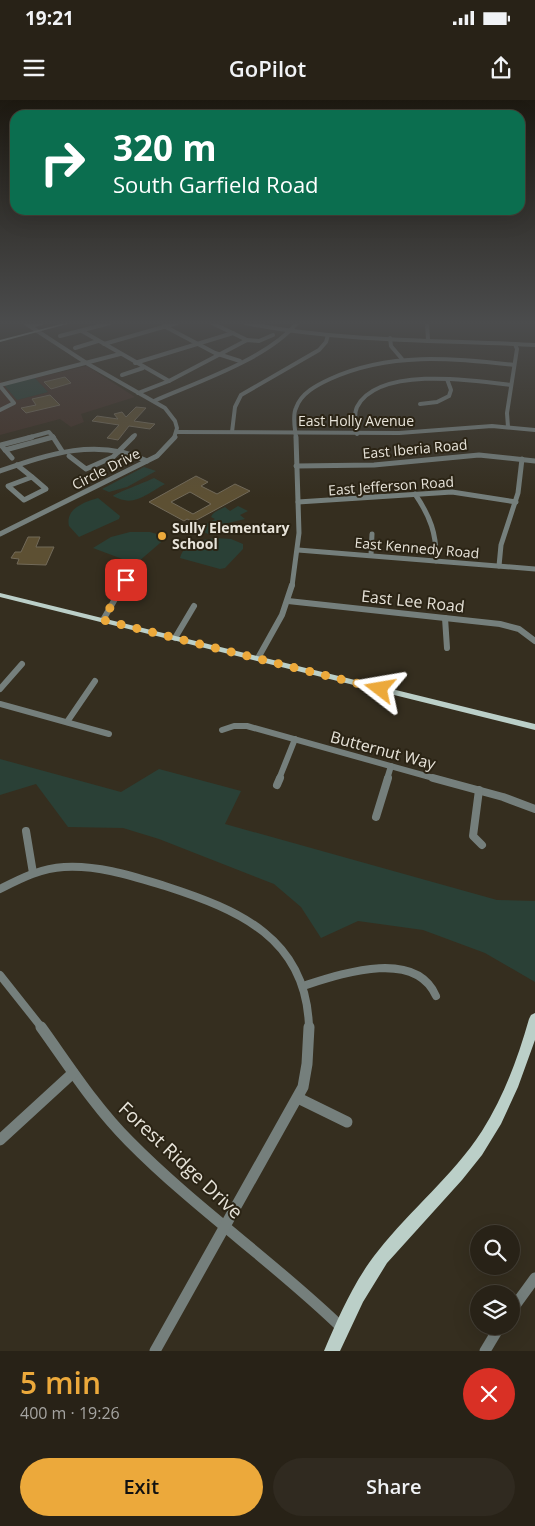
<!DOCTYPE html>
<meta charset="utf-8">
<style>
body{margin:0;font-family:"Open Sans",sans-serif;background:#302a20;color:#f1f3f6;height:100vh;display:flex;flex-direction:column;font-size:19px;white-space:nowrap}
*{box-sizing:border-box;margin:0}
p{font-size:16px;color:#a5a4a1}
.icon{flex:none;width:28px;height:28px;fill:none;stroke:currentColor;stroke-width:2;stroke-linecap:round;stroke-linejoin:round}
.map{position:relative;height:1251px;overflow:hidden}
.drawer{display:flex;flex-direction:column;background:#282217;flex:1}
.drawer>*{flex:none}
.guide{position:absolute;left:10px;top:10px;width:515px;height:105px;border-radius:15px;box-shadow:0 5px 20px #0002,0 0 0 1px #443f36;background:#0b6e4f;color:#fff;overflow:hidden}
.buttons{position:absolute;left:470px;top:1125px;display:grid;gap:10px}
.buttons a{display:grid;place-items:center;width:50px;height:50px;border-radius:50%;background:#282217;box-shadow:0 5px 20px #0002,0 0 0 1px #443f36;font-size:25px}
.pin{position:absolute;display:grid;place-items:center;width:42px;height:42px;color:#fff;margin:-21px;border-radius:10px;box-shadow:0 2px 8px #0006}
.me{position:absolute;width:55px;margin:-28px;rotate:284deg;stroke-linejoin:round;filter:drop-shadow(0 0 4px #0008)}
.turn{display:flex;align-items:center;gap:18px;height:105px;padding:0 20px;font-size:22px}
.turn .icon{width:65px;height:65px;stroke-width:2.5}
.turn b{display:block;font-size:35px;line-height:42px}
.round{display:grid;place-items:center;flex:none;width:52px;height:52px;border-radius:26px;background:#302a20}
.headline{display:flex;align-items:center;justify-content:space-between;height:85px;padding:0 20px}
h1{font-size:30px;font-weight:600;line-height:38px;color:#eca93b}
.cta{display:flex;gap:10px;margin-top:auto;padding:10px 20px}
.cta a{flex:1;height:58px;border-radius:30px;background:#eca93b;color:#111;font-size:20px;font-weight:600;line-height:58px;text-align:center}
.cta a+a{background:#302a20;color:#f1f3f6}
.status{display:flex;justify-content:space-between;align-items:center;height:35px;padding:0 25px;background:#282217;direction:ltr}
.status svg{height:14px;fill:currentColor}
header{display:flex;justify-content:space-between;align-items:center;height:65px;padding:0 20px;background:#282217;font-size:22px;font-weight:600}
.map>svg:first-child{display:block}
.commercial{fill:#433228}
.green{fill:#2a4036}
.building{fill:#5d5033;stroke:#726a59;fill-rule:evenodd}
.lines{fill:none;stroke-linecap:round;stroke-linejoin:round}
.minor-far4{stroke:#757f7c;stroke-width:4}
.minor-far3{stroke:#757f7c;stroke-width:5}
.minor-far2{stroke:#757f7c;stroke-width:6}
.minor-far1{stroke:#757f7c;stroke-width:8}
.minor{stroke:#757f7c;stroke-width:11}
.major{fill:#bbcfc8;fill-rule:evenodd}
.route{stroke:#eca93b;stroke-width:9;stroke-dasharray:0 16.2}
.poi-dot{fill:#eca93b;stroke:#2b2415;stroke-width:2}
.labels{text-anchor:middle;stroke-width:4;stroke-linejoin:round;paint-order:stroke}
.far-street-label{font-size:14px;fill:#e7e3d9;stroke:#2b2415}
.far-poi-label{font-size:14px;font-weight:bold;fill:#e7e3d9;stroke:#2b2415;text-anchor:start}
.street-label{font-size:16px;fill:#e7e3d9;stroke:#2b2415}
.near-street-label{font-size:19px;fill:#e7e3d9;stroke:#2b2415}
</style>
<div class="status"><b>19:21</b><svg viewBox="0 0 49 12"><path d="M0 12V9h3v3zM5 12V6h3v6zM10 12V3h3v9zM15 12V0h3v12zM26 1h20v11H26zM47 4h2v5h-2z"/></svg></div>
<header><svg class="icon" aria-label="menu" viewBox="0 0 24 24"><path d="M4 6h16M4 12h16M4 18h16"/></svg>GoPilot<svg class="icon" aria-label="share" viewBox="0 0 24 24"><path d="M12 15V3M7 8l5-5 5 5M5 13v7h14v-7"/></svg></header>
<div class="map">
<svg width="535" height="1251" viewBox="0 0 535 1251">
<rect width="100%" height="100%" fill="#352e1f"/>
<path class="commercial" d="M87 266 135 297 81 314 84 322 71 327 60 319 0 335V280L17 300 48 292 35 278Z"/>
<g class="green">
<path d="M35 278 48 292 17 300 4 285Z"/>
<path d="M144 367 156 371 127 387 109 392 102 389Z"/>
<path d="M154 378 165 384C146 394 134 408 113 396 116 393 146 382 154 378Z"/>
<path d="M98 398 120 416 119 419 79 437 69 426C65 409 84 402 98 398Z"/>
<path d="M238 406 248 411 240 415 245 419 224 424 208 434 198 429 215 419 211 417C213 412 219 410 225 407L230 411Z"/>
<path d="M130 432H150L167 437 138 462 133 463 93 448 111 437Z"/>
<path d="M215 438 231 439 243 444V449L225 468 220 469 180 458C184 442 201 440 215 438Z"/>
<path d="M0 659 121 692 159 669 241 691 225 724 497 800 535 801V882L485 853 423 830 358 821 321 838 301 807 274 784 159 739 123 728 68 727 36 684 0 695Z"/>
</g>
<g class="building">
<path d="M65 277 71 283 51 289 44 282Z"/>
<path d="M50 295 60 305 26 313 21 308 36 305 32 299Z"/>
<path d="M136 307 146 308 134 321 155 324 150 329 129 326 118 340 107 338 119 325 92 321 97 316 118 319 114 314 122 312 126 317Z"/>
<path d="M196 376 208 382 201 386 217 394 235 384 250 391 193 422 187 419 184 421 149 402ZM190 392 211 404 193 414 171 402Z"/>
<path d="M28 437H40L36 447H54L46 465 17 464 19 459 11 458 15 452H21Z"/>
</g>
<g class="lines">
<g class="minor-far4">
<path d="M25 223 88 264 165 308 175 321 177 328 174 338"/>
<path d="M212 223 247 240"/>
<path d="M245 223C340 242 439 240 535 245"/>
<path d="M427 223 428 240"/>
<path d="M30 226 42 223"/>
<path d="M164 226 215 253 240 261"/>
<path d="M82 231 169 281"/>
<path d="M60 236 110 223"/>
<path d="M390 238 391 246 402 259"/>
<path d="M104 244 177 223"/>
<path d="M75 248 98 241"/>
<path d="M135 263 233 233"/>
<path d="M122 275 143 268"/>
<path d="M0 285 120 254"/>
<path d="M0 286 14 303 0 310"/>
<path d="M138 293 169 281 247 240 259 241 273 235"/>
<path d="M154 301C197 282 267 259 297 223"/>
<path d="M420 304 437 302 449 296 451 290 447 279"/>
<path d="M508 327 507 313 517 249 515 244"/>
<path d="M177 332 399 333 492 326 535 330"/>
<path d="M232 332 235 307 241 295 319 250 326 242 328 235"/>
<path d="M357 334C356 326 353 315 357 307 378 266 473 280 511 285"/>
<path d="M27 338 49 332 54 338"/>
<path d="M50 338 53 337"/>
<path d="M132 338 135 335"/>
<path d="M296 338C295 329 292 316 296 308 301 293 317 285 330 279 389 252 452 258 514 265"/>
</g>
<g class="minor-far3">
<path d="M53 337 62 351"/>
<path d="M5 350 53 337"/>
<path d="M69 356 86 369 113 357 133 337"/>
<path d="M12 358 1 345 32 337"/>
<path d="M17 365 32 377"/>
<path d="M296 366 374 365 479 355 535 361"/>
<path d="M0 371C49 354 98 337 147 361"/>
<path d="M32 377 46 389 24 400 8 386Z"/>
<path d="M415 394C430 416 437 434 436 461"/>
<path d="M298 402 452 392 516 402"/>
<path d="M0 434 157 356 175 337"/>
<path d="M298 450 535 469"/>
<path d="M371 455 372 434"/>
<path d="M499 466 501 445 518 393 522 359"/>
<path d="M122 486 126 480"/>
<path d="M292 486 299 433 296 337"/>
</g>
<g class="minor-far2">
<path d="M288 501 500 524 519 529 535 541"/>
<path d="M445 518 447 548"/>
<path d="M103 520 123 485"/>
<path d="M175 538 194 506"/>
<path d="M258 558 282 515 292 485"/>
<path d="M0 589 22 564"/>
<path d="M0 604 109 634"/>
<path d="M67 622 95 581"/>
<path d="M222 630 234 626H247L437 679"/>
<path d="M279 679 295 639"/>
<path d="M387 679 391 666"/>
</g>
<g class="minor-far1">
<path d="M433 678 503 697 535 709"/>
<path d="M277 685 280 678"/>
<path d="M479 690 473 736 482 745"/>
<path d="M376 717 388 678"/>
<path d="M26 731 33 773"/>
<path d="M0 789C20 779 41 768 64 767 99 765 132 776 165 786 239 810 307 838 309 928"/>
<path d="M0 875 42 928"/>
<path d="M303 886C341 874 415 848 436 896"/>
</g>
<g class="minor">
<path d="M41 927C69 966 95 1007 129 1041 195 1108 274 1162 342 1228"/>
<path d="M298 998 347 1022"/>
<path d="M0 1040 73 973"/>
<path d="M511 1211 535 1178"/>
<path d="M155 1251 303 987 307 964 309 927"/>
<path d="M485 1251 500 1226"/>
</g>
<g class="major">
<path d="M65 223H71L0 242V240Z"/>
<path d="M0 493 535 624V630L0 497Z"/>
<path d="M535 913V940L518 987 501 1024 482 1055 462 1080 387 1163 363 1202 340 1251H324C339 1216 354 1181 378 1151 411 1109 452 1077 482 1031 504 996 518 958 529 919L531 915Z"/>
</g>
</g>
<linearGradient id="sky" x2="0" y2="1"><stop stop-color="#1d1911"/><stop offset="0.56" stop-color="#4b4c4d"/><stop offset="1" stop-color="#4b4c4d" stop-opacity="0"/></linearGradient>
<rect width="535" height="398" fill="url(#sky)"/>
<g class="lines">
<path class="route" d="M126 480 103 520 380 589"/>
</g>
<circle class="poi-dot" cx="162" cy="436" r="5"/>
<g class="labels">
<g class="far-street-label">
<text x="356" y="326">East Holly Avenue</text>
<text transform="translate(415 349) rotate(-5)" y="5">East Iberia Road</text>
<text transform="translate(106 369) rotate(-27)" y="5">Circle Drive</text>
<text transform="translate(391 386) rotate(-4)" y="5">East Jefferson Road</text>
<text transform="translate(417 448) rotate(5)" y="5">East Kennedy Road</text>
</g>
<g class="far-poi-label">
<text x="172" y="433">Sully Elementary<tspan x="172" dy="16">School</tspan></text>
</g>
<g class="street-label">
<text transform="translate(413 501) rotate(6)" y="6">East Lee Road</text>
<text transform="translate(383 650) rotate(15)" y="6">Butternut Way</text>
</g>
<g class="near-street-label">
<text transform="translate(181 1060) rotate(43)" y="7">Forest Ridge Drive</text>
</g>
</g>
</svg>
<div class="buttons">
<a><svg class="icon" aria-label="search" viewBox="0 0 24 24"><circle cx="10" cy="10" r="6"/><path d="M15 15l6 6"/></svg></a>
<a><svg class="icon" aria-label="layers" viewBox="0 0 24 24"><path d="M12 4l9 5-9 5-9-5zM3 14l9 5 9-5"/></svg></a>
</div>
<div class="pin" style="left:126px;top:480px;background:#d93025"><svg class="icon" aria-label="arrive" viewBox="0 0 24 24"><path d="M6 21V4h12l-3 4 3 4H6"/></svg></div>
<svg class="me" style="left:380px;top:589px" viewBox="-20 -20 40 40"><path d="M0-17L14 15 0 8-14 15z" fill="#eca93b" stroke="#fff" stroke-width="4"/></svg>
<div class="guide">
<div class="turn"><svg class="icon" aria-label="right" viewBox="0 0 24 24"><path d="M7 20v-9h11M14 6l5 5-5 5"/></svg><div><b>320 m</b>South Garfield Road</div></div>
</div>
</div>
<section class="drawer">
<div class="headline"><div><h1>5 min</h1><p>400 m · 19:26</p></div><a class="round" style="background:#d93025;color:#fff"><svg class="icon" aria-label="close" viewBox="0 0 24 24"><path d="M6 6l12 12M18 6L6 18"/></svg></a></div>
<div class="cta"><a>Exit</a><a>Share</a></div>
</section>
